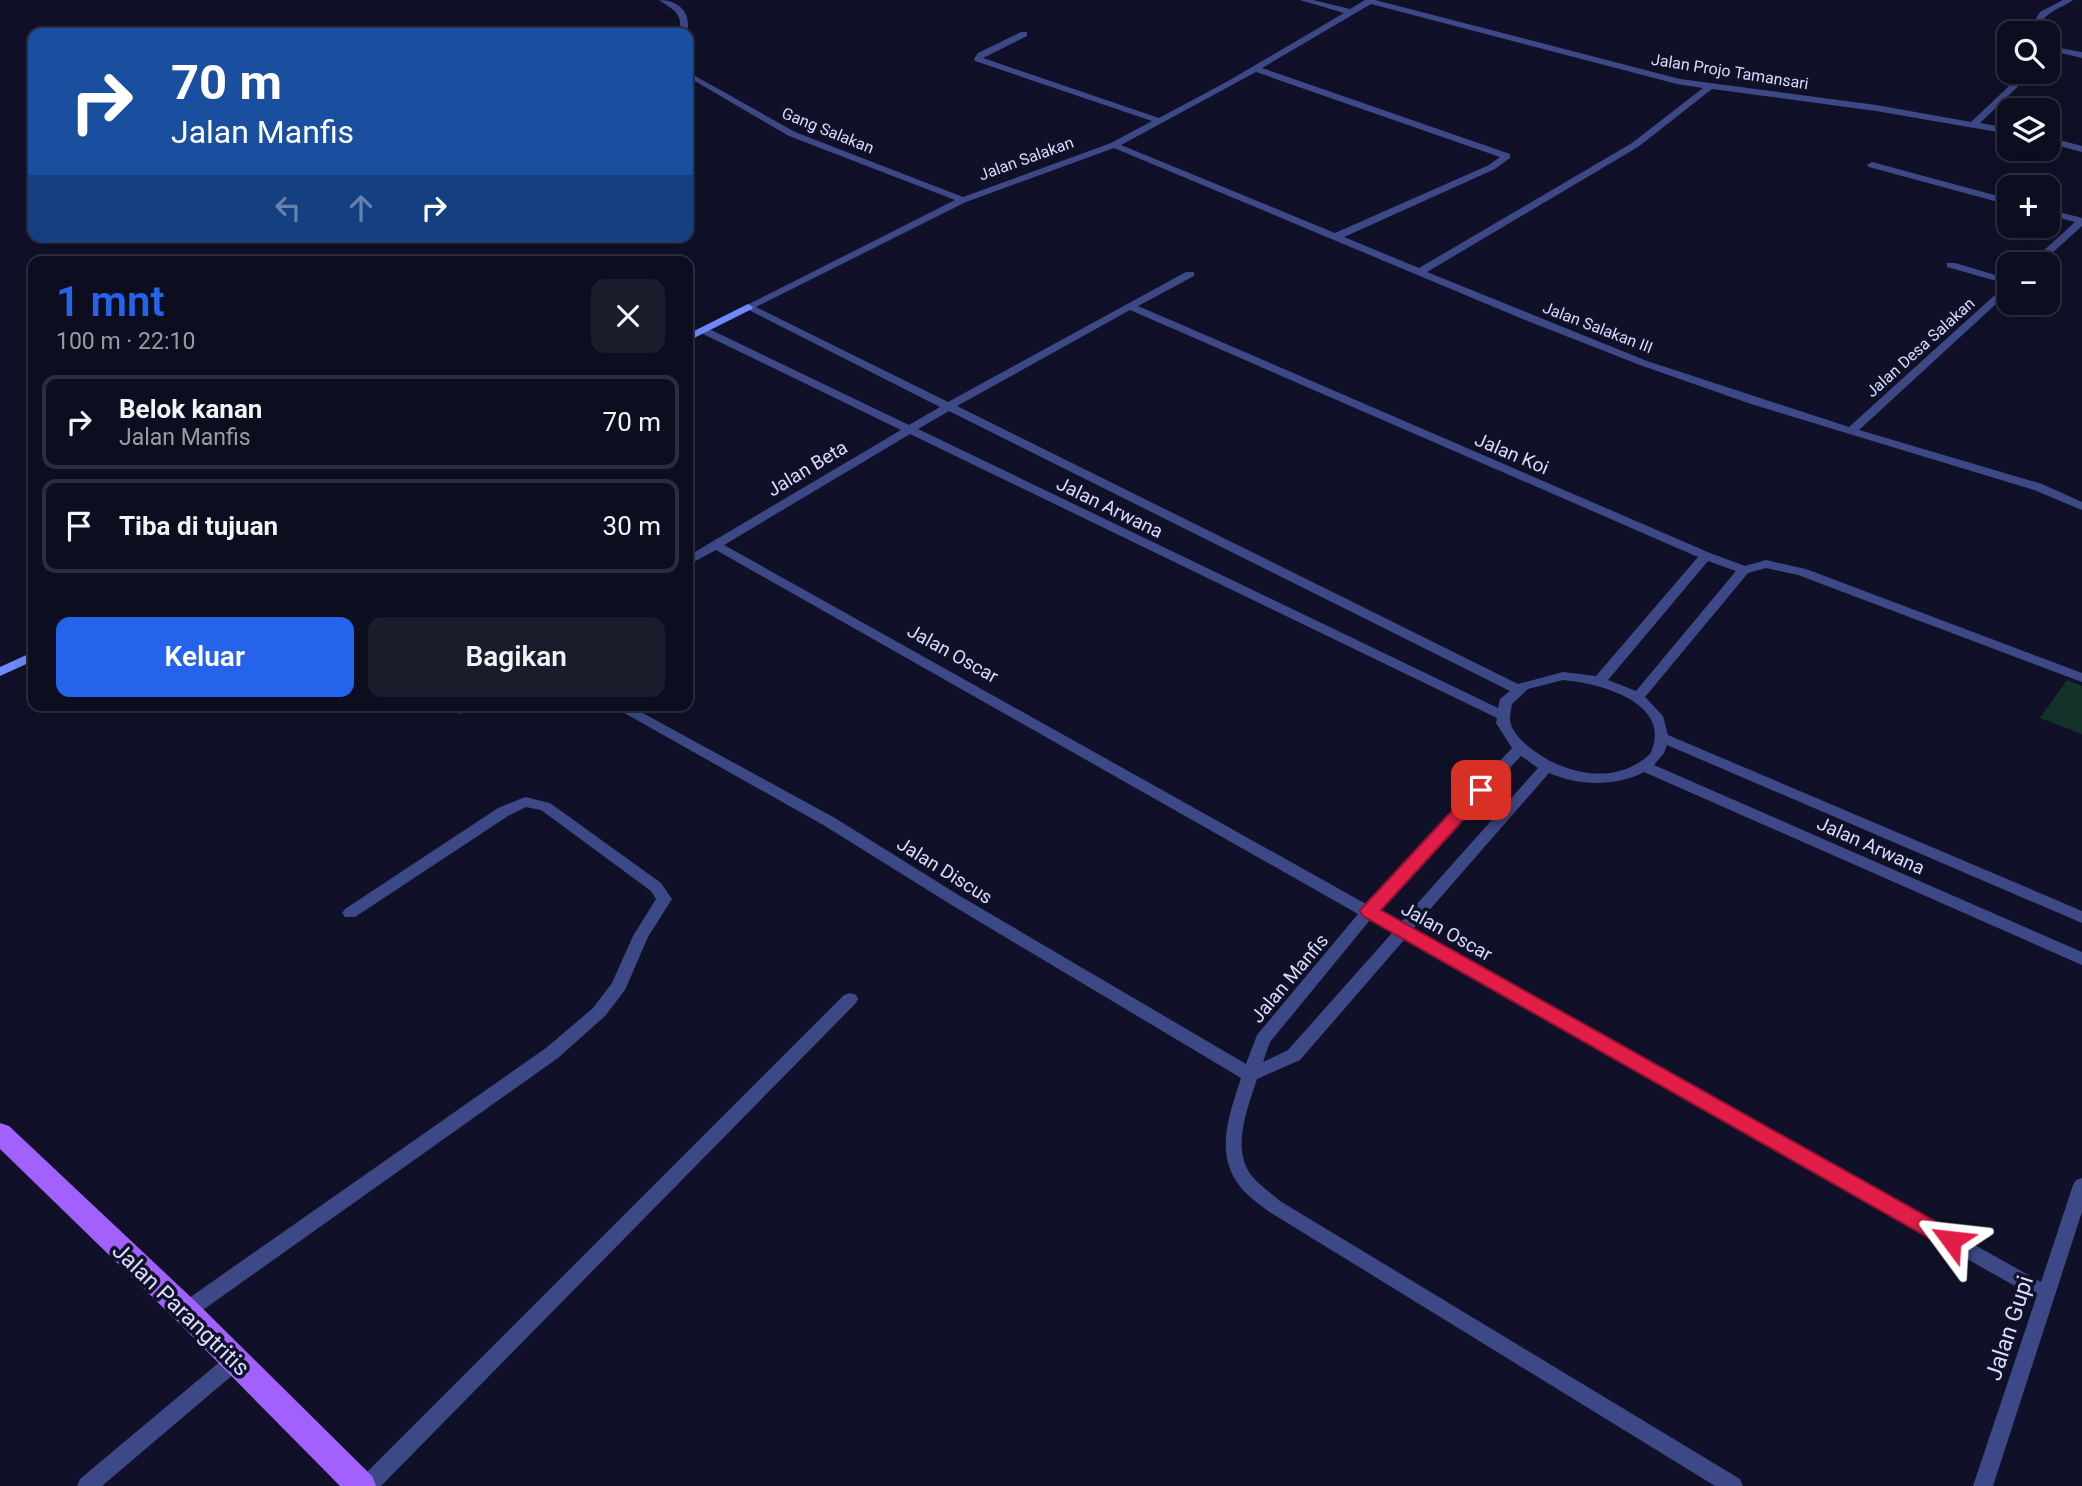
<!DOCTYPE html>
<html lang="id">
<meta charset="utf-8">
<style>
body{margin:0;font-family:Roboto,sans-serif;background:#1a1b2b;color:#f1f3f6;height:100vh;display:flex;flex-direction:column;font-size:26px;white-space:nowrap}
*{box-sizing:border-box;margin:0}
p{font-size:23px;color:#9a9ca4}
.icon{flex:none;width:38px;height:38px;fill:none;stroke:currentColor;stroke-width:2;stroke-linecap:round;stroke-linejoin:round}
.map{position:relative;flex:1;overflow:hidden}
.sheet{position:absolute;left:28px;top:256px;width:665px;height:455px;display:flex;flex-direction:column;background:#0c0d1e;border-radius:14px;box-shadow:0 7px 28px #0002,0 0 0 2px #2c2d3c}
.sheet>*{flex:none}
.banner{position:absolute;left:28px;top:28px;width:665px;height:214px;border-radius:14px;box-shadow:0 7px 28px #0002,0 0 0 2px #2c2d3c;background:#1a4fa0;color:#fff;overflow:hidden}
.fabs{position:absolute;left:1997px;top:21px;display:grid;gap:14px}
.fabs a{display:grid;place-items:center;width:63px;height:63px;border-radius:14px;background:#0c0d1e;box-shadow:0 7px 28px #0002,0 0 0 2px #2c2d3c;font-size:35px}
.pin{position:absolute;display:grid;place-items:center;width:60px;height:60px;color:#fff;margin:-30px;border-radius:14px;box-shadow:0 4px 10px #0006}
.me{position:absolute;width:77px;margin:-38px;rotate:300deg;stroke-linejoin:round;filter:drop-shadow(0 0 5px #0008)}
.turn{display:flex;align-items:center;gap:24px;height:147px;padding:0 28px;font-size:32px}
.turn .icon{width:91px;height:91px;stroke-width:2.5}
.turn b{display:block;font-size:49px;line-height:60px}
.lanes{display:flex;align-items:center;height:66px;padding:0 28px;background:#0003;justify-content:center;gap:35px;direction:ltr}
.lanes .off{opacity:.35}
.round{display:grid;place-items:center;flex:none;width:74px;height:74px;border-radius:14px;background:#1a1b2b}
.summary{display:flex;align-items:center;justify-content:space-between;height:119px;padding:0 28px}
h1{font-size:42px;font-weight:600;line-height:52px;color:#2563eb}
.cta{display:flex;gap:14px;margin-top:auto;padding:14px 28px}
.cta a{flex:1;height:80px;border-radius:14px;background:#2563eb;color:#fff;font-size:28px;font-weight:600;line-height:80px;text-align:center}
.cta a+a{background:#1a1b2b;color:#f1f3f6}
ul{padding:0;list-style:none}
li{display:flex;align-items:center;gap:21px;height:94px;margin:0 14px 10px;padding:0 14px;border:4px solid #2c2d3c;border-radius:14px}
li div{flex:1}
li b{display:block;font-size:26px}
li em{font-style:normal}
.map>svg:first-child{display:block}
.green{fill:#13322a}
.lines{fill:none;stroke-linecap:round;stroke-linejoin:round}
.lane{fill:#3c4986;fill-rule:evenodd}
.street{fill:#3c4986;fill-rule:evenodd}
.secondary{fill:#708afd;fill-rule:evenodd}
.primary{fill:#a261fd;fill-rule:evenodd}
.route{fill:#e11d48;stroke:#92132f;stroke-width:2}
.labels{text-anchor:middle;stroke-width:7;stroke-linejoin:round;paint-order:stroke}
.far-street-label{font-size:16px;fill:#d8dbfe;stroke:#101128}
.street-label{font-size:19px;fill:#d8dbfe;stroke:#101128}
.near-street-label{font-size:23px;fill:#d8dbfe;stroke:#101128}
</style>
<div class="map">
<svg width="2082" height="1486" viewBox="0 0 2082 1486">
<rect width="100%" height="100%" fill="#101128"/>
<path class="green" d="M2067 680 2082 686V734L2040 718Z"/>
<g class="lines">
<path class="lane" d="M525 797 550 803 661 883 672 899 648 937 625 990 605 1016 558 1058 193 1317 186 1319 179 1317 177 1311 179 1305 546 1048 593 1008 612 983 633 936 656 899 651 891 541 810 526 807 508 816 355 917H345L342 913 345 909 498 808Z"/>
<g class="street">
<path d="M659 0C679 0 692 13 687 33H679C684 13 673 10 659 0Z"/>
<path d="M1300 0H1313L1350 9 1365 0H1375L1680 79 1876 105 1971 122 2024 72H2033L1980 123 2009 128V134L1876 111 1712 89 1638 147 1427 272 1647 361 1849 427 2007 284 1947 267V263H1955L2009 279V292L1859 430 2042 484 2082 502V510L2034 490 1751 404 1640 365 1525 320 1114 148 966 202 756 307 948 402 1186 272H1194V276L1138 306 1710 553 1745 566 1766 560 1806 569 2082 673V682L1798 575 1766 568 1748 573 1645 697 1663 716 1668 735 2082 911V923L1667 745 1664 753 1654 765 2082 952V965L1644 772C1615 787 1579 786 1549 773L1412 930 2041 1282 2073 1185 2076 1180 2082 1178V1212L1993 1486H1973L2036 1298 1404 940 1300 1060 1257 1079C1248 1107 1231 1148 1251 1175 1259 1185 1271 1193 1280 1201L1740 1479 1743 1486H1715L1268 1211C1258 1203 1246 1195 1239 1185 1214 1152 1230 1113 1241 1078L950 904 825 826 610 705H628L835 818 960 896 1246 1064 1257 1035 1358 914 716 550 688 565V556L901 430 699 332V328H707L909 425 940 407 743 307 955 200 789 136 688 77V72L795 132 963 197 1111 143 1152 121 975 61 974 59 978 53 1021 32H1027V36L983 58 1159 118 1230 80 1344 13ZM1371 4 1677 84 1703 88 1632 143 1419 268 1344 237 1495 169 1510 158V154L1262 68ZM1256 72 1500 157 1489 165 1335 233 1121 145ZM1130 310 1698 557 1596 676 1563 672 1518 684 957 406ZM949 411 1510 691 1500 699 1498 708 918 429ZM910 434 1497 718 1496 723 1512 748 1366 904 724 545ZM1708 561 1736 571 1636 691 1608 680ZM1563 680C1598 683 1675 702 1650 754 1615 787 1562 774 1529 747 1521 741 1511 730 1510 720 1510 715 1511 709 1512 704L1528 689ZM1521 756 1538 768 1400 923 1378 911ZM1370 920 1392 933 1288 1050 1263 1062 1270 1042Z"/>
<path d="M2063 0H2073C2061 9 2037 14 2040 33H2032L2031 27 2040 12Z"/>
<path d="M2048 46 2082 52V58L2048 50Z"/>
<path d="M2048 137 2082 146V152L2048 143Z"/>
<path d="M1872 162 2009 199V205L1869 167 1867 165Z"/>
<path d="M2048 209 2082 218V226L2040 264H2029L2075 222 2048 215Z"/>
<path d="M459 705H476L461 714 454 710Z"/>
<path d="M850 993 856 995 858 999 856 1003 381 1486H357L360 1479 844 995Z"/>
<path d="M235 1352 242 1355 245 1361 242 1367 102 1486H77L80 1479 228 1355Z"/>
</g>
<g class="secondary">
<path d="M748 304 753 307 752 309 688 341V334Z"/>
<path d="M33 652V661L0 676V667Z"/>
</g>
<path class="primary" d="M0 1123 9 1126 196 1302 372 1476 376 1486H340L176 1320 0 1149Z"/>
</g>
<path class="route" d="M1481 785 1487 786V794L1381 910 1958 1234 1961 1240 1958 1246 1951 1249 1943 1246 1363 916 1360 911 1363 907 1475 786Z"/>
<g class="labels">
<g class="far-street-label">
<text transform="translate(1730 71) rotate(9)" y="6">Jalan Projo Tamansari</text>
<text transform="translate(828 130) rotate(22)" y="6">Gang Salakan</text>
<text transform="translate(1026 158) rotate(-20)" y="6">Jalan Salakan</text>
<text transform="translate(1598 327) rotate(21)" y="6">Jalan Salakan III</text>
<text transform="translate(1920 347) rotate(-42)" y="6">Jalan Desa Salakan</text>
</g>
<g class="street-label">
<text transform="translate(1512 453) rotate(23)" y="7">Jalan Koi</text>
<text transform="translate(807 468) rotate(-31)" y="7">Jalan Beta</text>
<text transform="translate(1110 507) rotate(26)" y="7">Jalan Arwana</text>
<text transform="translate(953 653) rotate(29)" y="7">Jalan Oscar</text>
<text transform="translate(1871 845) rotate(24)" y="7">Jalan Arwana</text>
<text transform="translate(945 870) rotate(32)" y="7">Jalan Discus</text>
<text transform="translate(1447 931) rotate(29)" y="7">Jalan Oscar</text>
<text transform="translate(1289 978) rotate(-50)" y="7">Jalan Manfis</text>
</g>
<g class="near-street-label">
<text transform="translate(181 1309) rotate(44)" y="8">Jalan Parangtritis</text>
<text transform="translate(2009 1328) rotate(-72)" y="8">Jalan Gupi</text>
</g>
</g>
</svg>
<div class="fabs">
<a><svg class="icon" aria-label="search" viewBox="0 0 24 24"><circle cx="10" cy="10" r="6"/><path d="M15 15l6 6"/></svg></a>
<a><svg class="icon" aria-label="layers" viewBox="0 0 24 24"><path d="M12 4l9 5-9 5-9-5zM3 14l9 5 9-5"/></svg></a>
<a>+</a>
<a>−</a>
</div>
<div class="pin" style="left:1481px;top:790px;background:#d93025"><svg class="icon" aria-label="arrive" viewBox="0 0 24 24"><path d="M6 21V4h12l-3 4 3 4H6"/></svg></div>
<svg class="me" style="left:1951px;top:1240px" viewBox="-20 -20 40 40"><path d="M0-17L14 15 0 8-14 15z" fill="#e11d48" stroke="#fff" stroke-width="4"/></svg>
<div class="banner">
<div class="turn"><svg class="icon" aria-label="right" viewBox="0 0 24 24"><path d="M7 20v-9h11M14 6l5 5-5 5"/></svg><div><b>70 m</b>Jalan Manfis</div></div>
<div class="lanes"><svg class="icon off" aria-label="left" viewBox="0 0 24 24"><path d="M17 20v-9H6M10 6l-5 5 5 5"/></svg><svg class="icon off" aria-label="ahead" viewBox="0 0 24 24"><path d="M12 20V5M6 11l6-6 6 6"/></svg><svg class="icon" aria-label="right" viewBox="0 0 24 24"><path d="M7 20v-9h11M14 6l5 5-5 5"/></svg></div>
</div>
<section class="sheet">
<div class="summary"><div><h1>1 mnt</h1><p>100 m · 22:10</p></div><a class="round"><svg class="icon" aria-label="close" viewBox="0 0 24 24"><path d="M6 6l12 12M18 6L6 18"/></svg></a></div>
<ul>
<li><svg class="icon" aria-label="right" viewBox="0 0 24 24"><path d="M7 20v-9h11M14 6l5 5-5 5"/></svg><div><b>Belok kanan</b><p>Jalan Manfis</p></div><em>70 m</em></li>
<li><svg class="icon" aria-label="arrive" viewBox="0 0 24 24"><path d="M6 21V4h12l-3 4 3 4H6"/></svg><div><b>Tiba di tujuan</b></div><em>30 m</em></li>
</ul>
<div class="cta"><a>Keluar</a><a>Bagikan</a></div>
</section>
</div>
